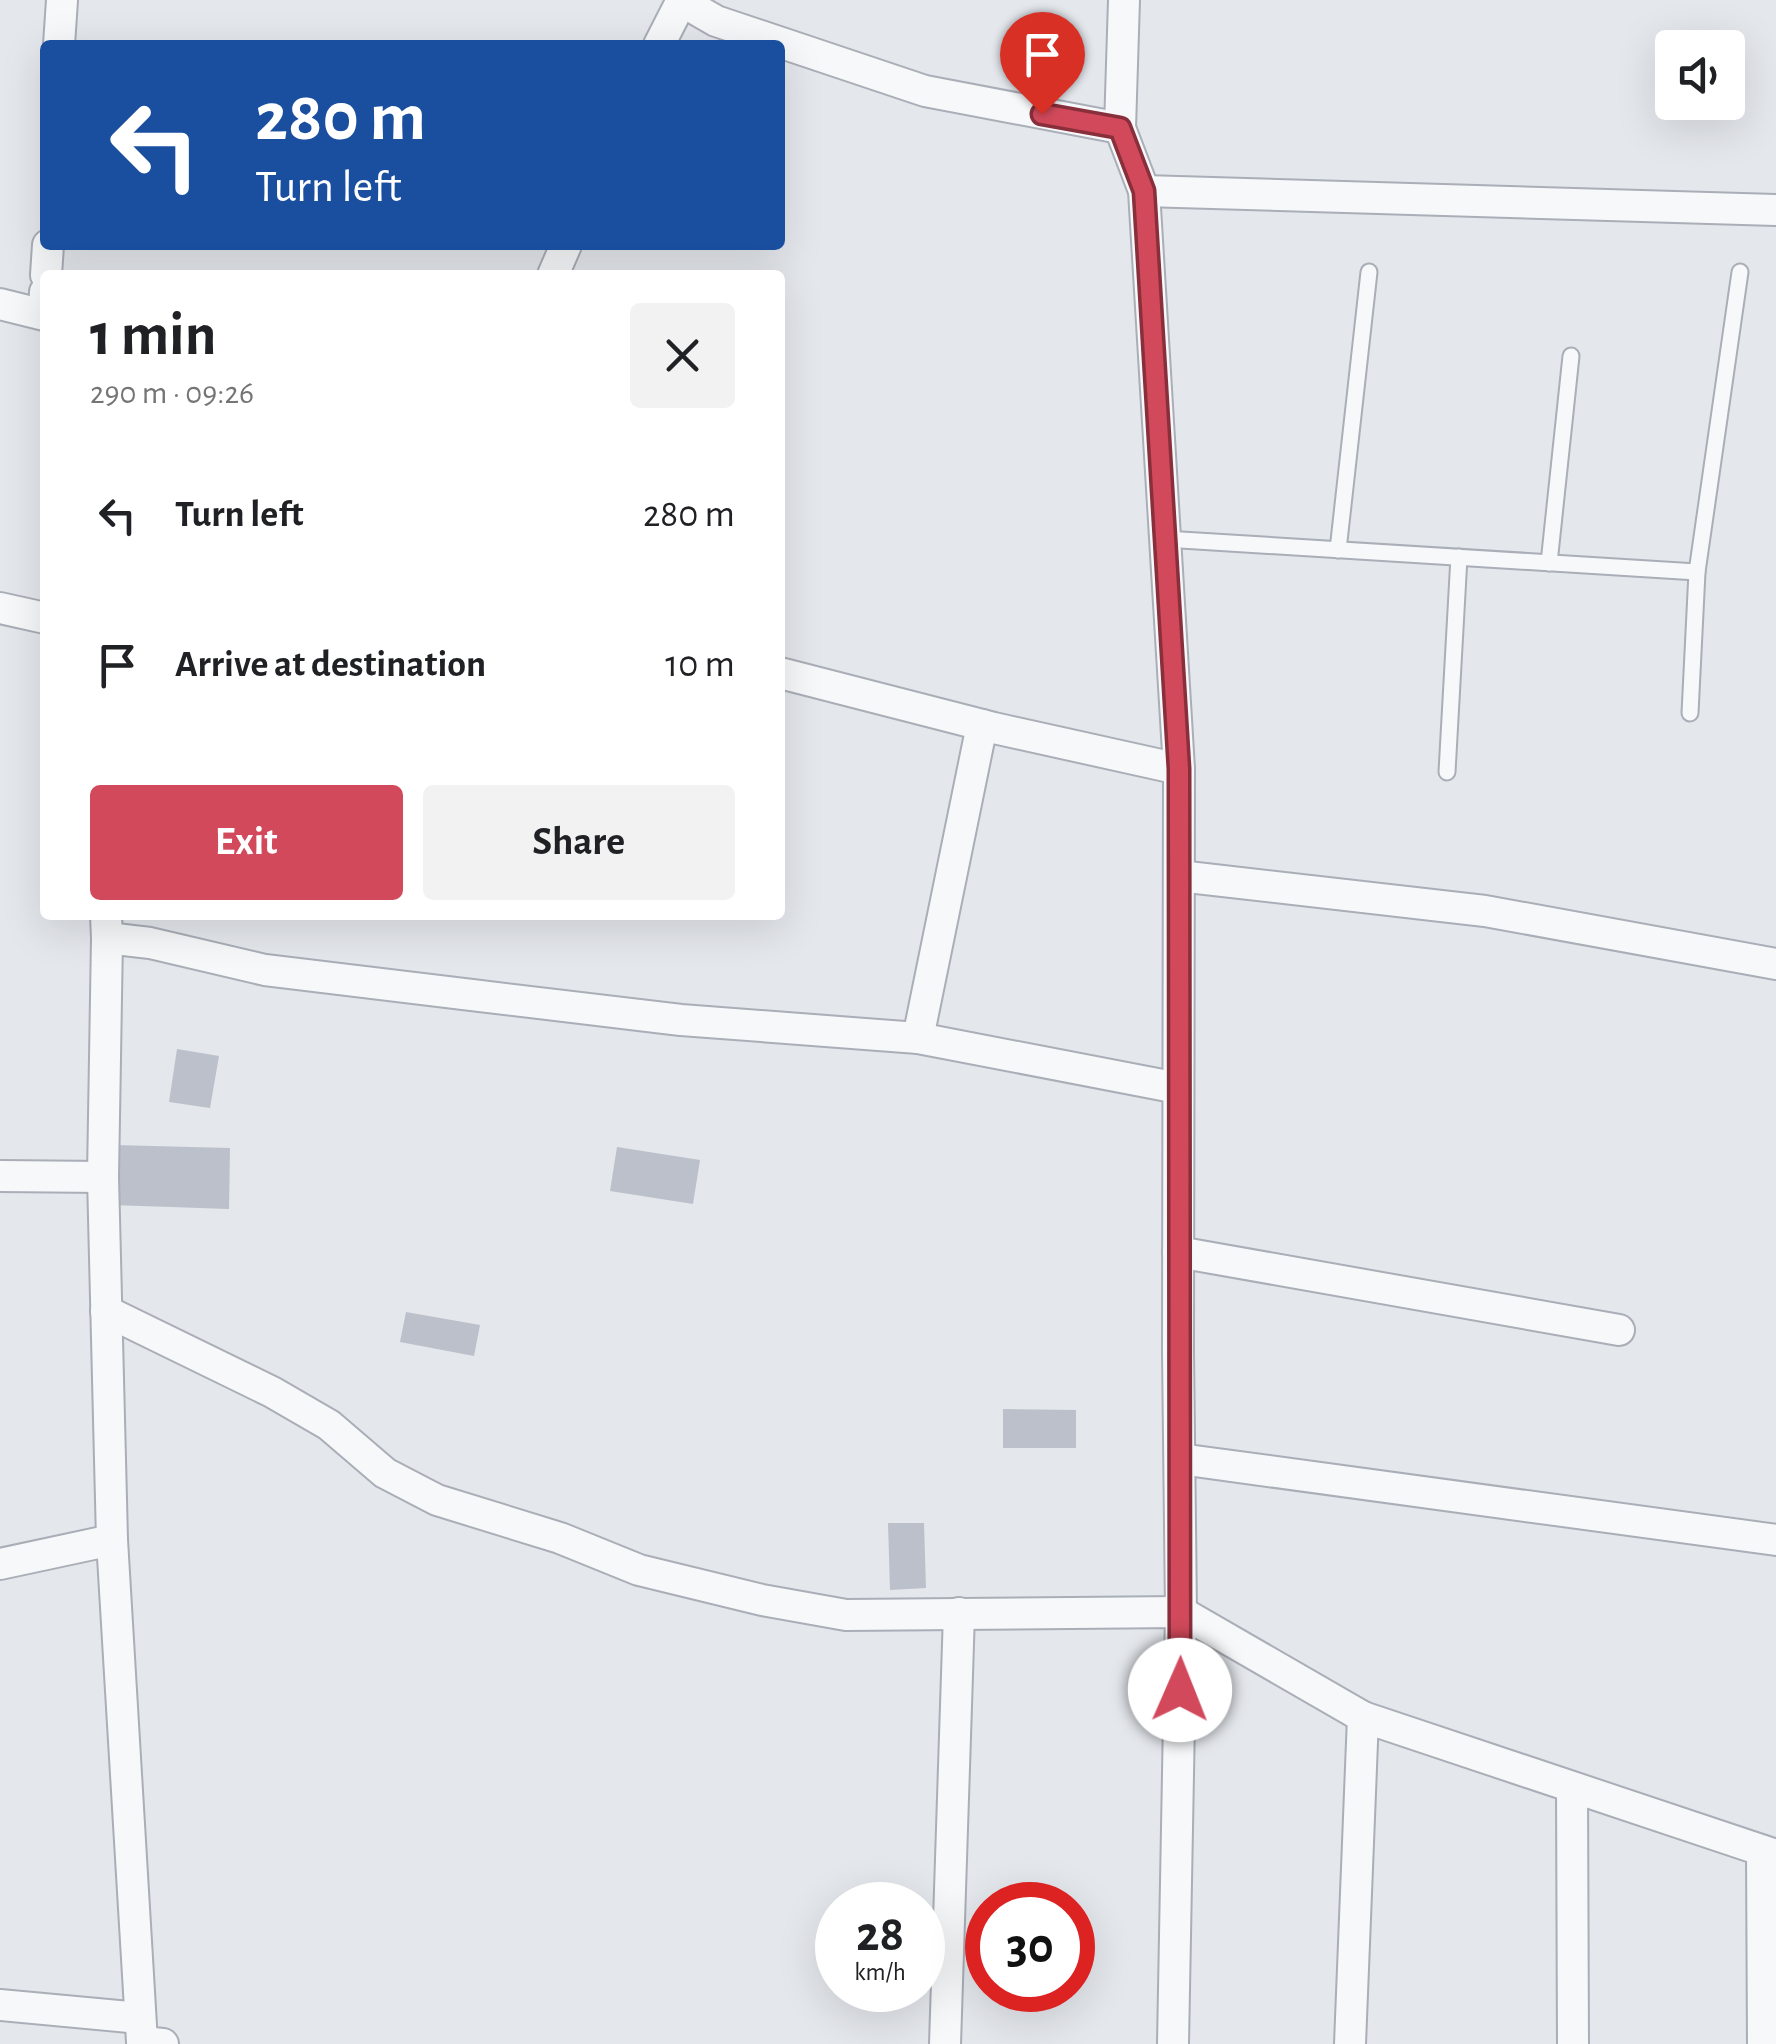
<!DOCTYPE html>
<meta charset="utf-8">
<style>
body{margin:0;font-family:"Alegreya Sans",sans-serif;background:#f2f2f2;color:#202124;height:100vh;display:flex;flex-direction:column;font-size:38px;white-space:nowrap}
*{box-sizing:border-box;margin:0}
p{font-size:32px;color:#757577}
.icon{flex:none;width:55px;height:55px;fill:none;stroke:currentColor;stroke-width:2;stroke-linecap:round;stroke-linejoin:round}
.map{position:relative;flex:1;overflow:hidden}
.side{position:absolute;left:40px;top:270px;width:745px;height:650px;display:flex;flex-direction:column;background:#fff;border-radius:10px;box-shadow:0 10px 40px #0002}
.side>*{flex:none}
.banner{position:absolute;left:40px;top:40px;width:745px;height:210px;border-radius:10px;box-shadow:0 10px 40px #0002;background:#1a4fa0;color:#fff;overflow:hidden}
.fabs{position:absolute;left:1655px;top:30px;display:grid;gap:20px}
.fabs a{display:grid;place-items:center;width:90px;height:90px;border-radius:10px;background:#fff;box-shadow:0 10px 40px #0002;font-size:50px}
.speed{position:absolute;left:815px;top:1882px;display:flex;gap:20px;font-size:50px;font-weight:700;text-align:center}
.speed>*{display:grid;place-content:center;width:130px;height:130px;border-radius:50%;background:#fff;box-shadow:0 10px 40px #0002;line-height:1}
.speed small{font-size:25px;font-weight:400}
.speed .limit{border:15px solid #d22;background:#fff;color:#111}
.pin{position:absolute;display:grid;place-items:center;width:85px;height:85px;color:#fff;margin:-102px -42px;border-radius:50% 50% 50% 0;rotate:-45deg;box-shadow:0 0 10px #0007}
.pin .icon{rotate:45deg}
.me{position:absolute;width:110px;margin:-55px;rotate:1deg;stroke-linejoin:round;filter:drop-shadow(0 0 8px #0008)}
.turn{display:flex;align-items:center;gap:35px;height:210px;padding:0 50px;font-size:45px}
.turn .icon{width:130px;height:130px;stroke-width:2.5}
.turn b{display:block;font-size:70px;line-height:85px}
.round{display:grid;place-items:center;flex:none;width:105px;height:105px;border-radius:10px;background:#f2f2f2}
.summary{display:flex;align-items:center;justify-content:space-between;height:170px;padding:0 50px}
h1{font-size:60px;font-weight:700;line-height:75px}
.primary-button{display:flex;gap:20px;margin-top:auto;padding:20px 50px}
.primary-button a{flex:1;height:115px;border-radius:10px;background:#d1495b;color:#fff;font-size:40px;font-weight:700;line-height:115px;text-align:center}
.primary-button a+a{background:#f2f2f2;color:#202124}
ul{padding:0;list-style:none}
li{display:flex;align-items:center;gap:30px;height:150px;padding:0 50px}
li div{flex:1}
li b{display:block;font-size:38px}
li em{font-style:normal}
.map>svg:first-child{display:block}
.building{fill:#bbc0ca}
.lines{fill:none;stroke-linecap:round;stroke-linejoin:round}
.lane-casing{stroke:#a9aeb7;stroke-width:19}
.street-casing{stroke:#a9aeb7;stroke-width:34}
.lane{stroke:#f7f8fa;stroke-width:15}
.street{stroke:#f7f8fa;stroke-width:30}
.route-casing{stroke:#882f3b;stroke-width:25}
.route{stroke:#d1495b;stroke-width:18}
</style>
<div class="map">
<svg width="1776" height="2044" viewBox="0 0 1776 2044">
<rect width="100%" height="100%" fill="#e4e7ec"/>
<g class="building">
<path d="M177 1049 219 1056 210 1108 169 1102Z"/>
<path d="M114 1145 230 1148 229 1209 112 1205Z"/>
<path d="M617 1147 700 1160 693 1204 610 1191Z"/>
<path d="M406 1312 480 1325 474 1356 400 1342Z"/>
<path d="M1003 1409 1076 1410V1448H1003Z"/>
<path d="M888 1523H924L926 1588 890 1590Z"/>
</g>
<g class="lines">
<defs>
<g id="lane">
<path d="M1165 539 1697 572"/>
<path d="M1338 550 1369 272"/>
<path d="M1549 563 1571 356"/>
<path d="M1690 713 1697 572 1740 272"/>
<path d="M1447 772 1459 557"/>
</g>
<g id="street">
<path d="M1124 0 1120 128 1144 191 1179 769 1178 1351 1181 1612 1173 2044"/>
<path d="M697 10 716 21 925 91 1120 128"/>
<path d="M59 45 62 0"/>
<path d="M659 45 682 0"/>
<path d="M1144 191 1776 210"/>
<path d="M46 275 48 245"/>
<path d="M553 275 566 245"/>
<path d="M0 304 44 315 45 292"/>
<path d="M0 608 45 618"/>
<path d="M780 673 994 728 1179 769"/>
<path d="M1179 876 1485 911 1776 964"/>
<path d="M106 915 107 938 150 943 265 970 480 996 681 1020 918 1038 1178 1088"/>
<path d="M107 938 103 1177 112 1540 142 2042 163 2044"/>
<path d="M918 1038 982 725"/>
<path d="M0 1176 103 1177"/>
<path d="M1178 1252 1619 1330"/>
<path d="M106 1311 272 1392 329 1425 385 1473 437 1500 560 1538 639 1570 762 1600 846 1615 1181 1612 1363 1717 1776 1855"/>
<path d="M1180 1459 1776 1540"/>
<path d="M0 1564 112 1540"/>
<path d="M1572 1789 1573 2044"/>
<path d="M1762 1851 1763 2044"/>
<path d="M0 2005 140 2018"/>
<path d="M945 2044 959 1613"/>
<path d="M1350 2044 1363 1717"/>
</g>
</defs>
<use href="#lane" class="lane-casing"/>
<use href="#street" class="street-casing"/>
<use href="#lane" class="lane"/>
<use href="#street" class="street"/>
</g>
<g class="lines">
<defs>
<path id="route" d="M1042 114 1120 128 1144 191 1179 769 1180 1690"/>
</defs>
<use href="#route" class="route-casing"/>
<use href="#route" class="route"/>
</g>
</svg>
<div class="fabs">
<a><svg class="icon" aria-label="sound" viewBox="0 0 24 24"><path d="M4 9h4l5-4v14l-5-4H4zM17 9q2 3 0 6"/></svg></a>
</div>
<div class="speed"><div>28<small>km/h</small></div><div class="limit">30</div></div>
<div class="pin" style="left:1042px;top:114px;background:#d93025"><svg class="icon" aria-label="arrive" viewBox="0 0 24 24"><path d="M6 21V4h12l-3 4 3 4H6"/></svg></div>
<svg class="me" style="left:1180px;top:1690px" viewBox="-20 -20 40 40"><circle r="19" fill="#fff"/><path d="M0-13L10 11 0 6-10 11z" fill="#d1495b"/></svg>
<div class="banner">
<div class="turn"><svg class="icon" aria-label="left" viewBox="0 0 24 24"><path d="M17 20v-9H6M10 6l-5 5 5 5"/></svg><div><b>280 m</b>Turn left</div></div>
</div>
<section class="side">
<div class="summary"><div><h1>1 min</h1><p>290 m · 09:26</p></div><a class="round"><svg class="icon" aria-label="close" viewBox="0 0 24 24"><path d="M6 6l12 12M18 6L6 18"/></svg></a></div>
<ul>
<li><svg class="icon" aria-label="left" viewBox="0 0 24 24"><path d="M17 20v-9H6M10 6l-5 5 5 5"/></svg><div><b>Turn left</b></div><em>280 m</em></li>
<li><svg class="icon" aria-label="arrive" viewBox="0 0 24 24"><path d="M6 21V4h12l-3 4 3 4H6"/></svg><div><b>Arrive at destination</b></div><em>10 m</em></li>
</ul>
<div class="primary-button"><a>Exit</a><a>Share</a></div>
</section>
</div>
